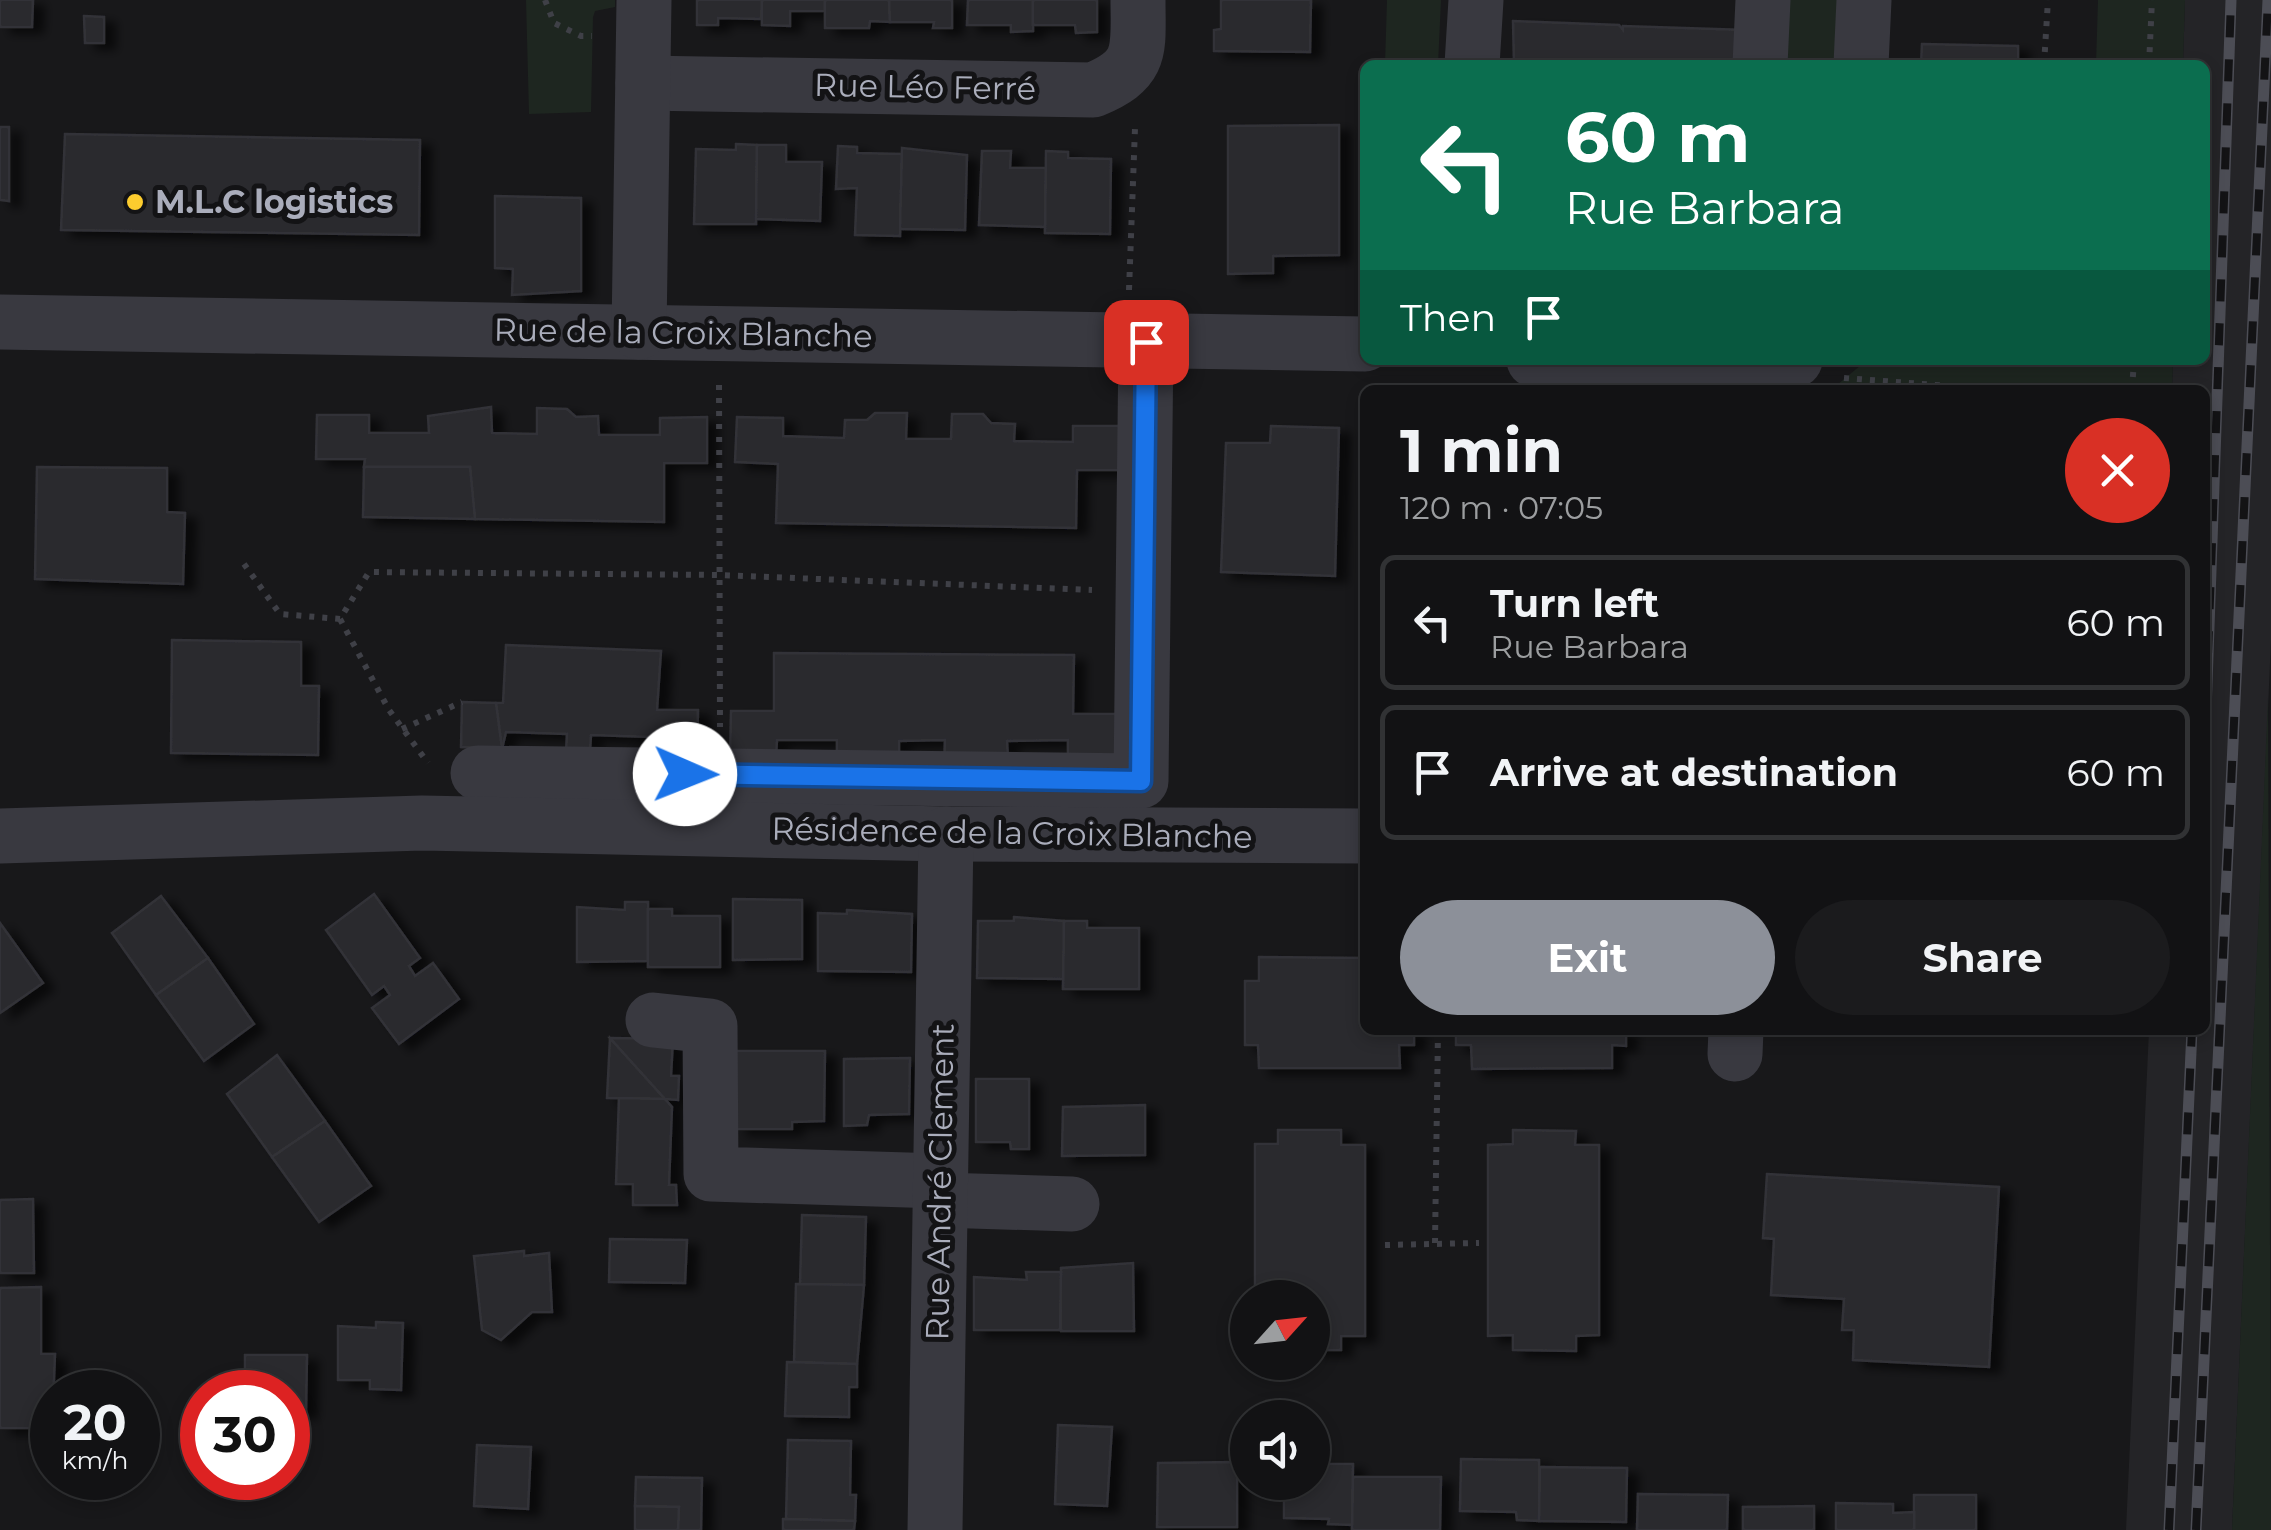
<!DOCTYPE html>
<meta charset="utf-8">
<style>
body{margin:0;font-family:Montserrat,sans-serif;background:#1b1b1d;color:#f1f3f6;height:100vh;display:flex;flex-direction:column;font-size:38px;white-space:nowrap}
*{box-sizing:border-box;margin:0}
p{font-size:32px;color:#9c9ea0}
.icon{flex:none;width:55px;height:55px;fill:none;stroke:currentColor;stroke-width:2;stroke-linecap:round;stroke-linejoin:round}
.map{position:relative;flex:1;overflow:hidden}
.drawer{position:absolute;left:1360px;top:385px;width:850px;height:650px;display:flex;flex-direction:column;background:#121214;border-radius:15px;box-shadow:0 5px 15px #0003,0 0 0 2px #313234}
.drawer>*{flex:none}
.hud{position:absolute;left:1360px;top:60px;width:850px;height:305px;border-radius:15px;box-shadow:0 5px 15px #0003,0 0 0 2px #313234;background:#0b6e4f;color:#fff;overflow:hidden}
.needle{width:65px;rotate:63deg}
.fabs{position:absolute;left:1230px;top:1280px;display:grid;gap:20px}
.fabs a{display:grid;place-items:center;width:100px;height:100px;border-radius:50%;background:#121214;box-shadow:0 5px 15px #0003,0 0 0 2px #313234;font-size:50px}
.speed{position:absolute;left:30px;top:1370px;display:flex;gap:20px;font-size:50px;font-weight:700;text-align:center}
.speed>*{display:grid;place-content:center;width:130px;height:130px;border-radius:50%;background:#121214;box-shadow:0 5px 15px #0003,0 0 0 2px #313234;line-height:1}
.speed small{font-size:25px;font-weight:400}
.speed .limit{border:15px solid #d22;background:#fff;color:#111}
.pin{position:absolute;display:grid;place-items:center;width:85px;height:85px;color:#fff;margin:-42px;border-radius:20px;box-shadow:0 5px 15px #0006}
.me{position:absolute;width:110px;margin:-55px;rotate:91deg;stroke-linejoin:round;filter:drop-shadow(0 0 8px #0008)}
.turn{display:flex;align-items:center;gap:35px;height:210px;padding:0 40px;font-size:45px}
.turn .icon{width:130px;height:130px;stroke-width:2.5}
.turn b{display:block;font-size:70px;line-height:85px}
.then{display:flex;align-items:center;height:95px;padding:0 40px;background:#0003;gap:20px;font-size:38px}
.round{display:grid;place-items:center;flex:none;width:105px;height:105px;border-radius:52px;background:#1b1b1d}
.headline{display:flex;align-items:center;justify-content:space-between;height:170px;padding:0 40px}
h1{font-size:60px;font-weight:700;line-height:75px}
.action{display:flex;gap:20px;margin-top:auto;padding:20px 40px}
.action a{flex:1;height:115px;border-radius:60px;background:#8c9099;color:#fff;font-size:40px;font-weight:700;line-height:115px;text-align:center}
.action a+a{background:#1b1b1d;color:#f1f3f6}
ul{padding:0;list-style:none}
li{display:flex;align-items:center;gap:30px;height:135px;margin:0 20px 15px;padding:0 20px;border:5px solid #313234;border-radius:15px}
li div{flex:1}
li b{display:block;font-size:38px}
li em{font-style:normal}
.map>svg:first-child{display:block}
.built{fill:#242427}
.green{fill:#1e2620}
.building{fill:#2b2b2e;stroke:#323237;stroke-width:2.5;filter:url(#shadow)}
.lines{fill:none;stroke-linecap:round;stroke-linejoin:round}
.path{stroke:#3f4047;stroke-width:6;stroke-dasharray:5 8;stroke-linecap:butt}
.minor{stroke:#393940;stroke-width:55}
.rail-casing{stroke:#4c4d55;stroke-width:11}
.rail{stroke:#131315;stroke-width:8;stroke-dasharray:22;stroke-linecap:butt}
.route-casing{stroke:#114b97;stroke-width:25}
.route{stroke:#1a73e8;stroke-width:18}
.poi-dot{fill:#fccc2e;stroke:#131315;stroke-width:4}
.labels{text-anchor:middle;stroke-width:10;stroke-linejoin:round;paint-order:stroke}
.street-label{font-size:32px;fill:#aaadbb;stroke:#131315}
.poi-label{font-size:32px;font-weight:bold;fill:#aaadbb;stroke:#131315;text-anchor:start}
</style>
<div class="map">
<svg width="2271" height="1530" viewBox="0 0 2271 1530">
<defs>
<filter id="shadow"><feDropShadow dx="11" dy="6" stdDeviation="5" flood-color="#0009"/></filter>
</defs>
<rect width="100%" height="100%" fill="#18181a"/>
<path class="built" d="M2185 0H2271V640L2232 1530H2126L2149 1030H2205V390H2172L2173 360H2205V65H2183Z"/>
<g class="green">
<path d="M526 0H615V7L595 11 593 17 591 112 529 114Z"/>
<path d="M1387 0H1441L1438 65H1385Z"/>
<path d="M1770 0H1840L1837 65H1767Z"/>
<path d="M2098 0H2185L2183 65H2096Z"/>
<path d="M1867 360H2173L2172 390H1831Z"/>
<path d="M2268 698 2271 1530H2232Z"/>
</g>
<g class="building">
<path d="M0 0H33L32 27H0Z"/>
<path d="M697 0H762L761 19 718 18V25H697Z"/>
<path d="M762 0H825V11H790V26L762 25Z"/>
<path d="M825 0H889L890 22 870 21 869 28H825Z"/>
<path d="M889 0H952V28H933L934 22H890Z"/>
<path d="M968 0H1033V31L1011 32V25H967Z"/>
<path d="M1033 0H1097V32L1076 33 1075 25H1033Z"/>
<path d="M1221 0H1311L1310 52 1214 51V30L1221 29Z"/>
<path d="M84 16 104 17V43H85Z"/>
<path d="M1513 21 1619 25 1623 30V26L1745 30 1740 65H1514Z"/>
<path d="M1922 44 2018 46V65H1921Z"/>
<path d="M1339 125V255L1273 256V273L1228 274V126Z"/>
<path d="M0 127H9V201L0 200Z"/>
<path d="M65 134 420 140 419 235 61 230Z"/>
<path d="M736 144 757 145 756 224H694L696 149 736 150Z"/>
<path d="M757 145H786V162H822L820 221 756 219Z"/>
<path d="M838 146 857 147V153L902 154 900 236 855 235 857 188 836 189Z"/>
<path d="M902 148 967 155 965 230 900 229Z"/>
<path d="M982 151H1011L1010 168H1046L1045 227 979 225Z"/>
<path d="M1046 151 1068 152V158L1111 159 1110 234 1045 233Z"/>
<path d="M495 196 581 198V291L512 295 513 269 495 268Z"/>
<path d="M491 407 492 433 537 434V408L567 409 576 417 598 416 599 435H660V418L707 417V463H664V522L475 519 470 467H364L365 459H316L317 415H369V433H429L428 416Z"/>
<path d="M875 413H907L906 439H951L952 414H983L991 423 1015 424 1014 441 1073 442V426H1123L1122 470H1077L1076 528 776 523 778 464 735 462 737 417 783 418V436L844 438 845 420H867Z"/>
<path d="M1271 426 1339 428 1335 576 1221 572 1226 443H1270Z"/>
<path d="M37 467 167 468V512L185 513 183 584 35 579Z"/>
<path d="M364 467H470L475 519 363 517Z"/>
<path d="M172 640 301 642V686H319L318 755 171 753Z"/>
<path d="M506 645 661 651 657 710H698L697 756 651 754V737L591 735 590 752 566 751 567 734 506 732 502 749 496 703H503Z"/>
<path d="M774 653 1074 655 1073 714H1118V758H1068V740L1007 741 1008 758 944 766 945 740 899 741V765L837 758V740H777L776 757H730L731 711H774Z"/>
<path d="M462 702 496 703 502 749 461 747Z"/>
<path d="M374 894 420 958 409 966 415 976 433 963 459 999 399 1044 372 1008 390 995 384 986 372 995 326 930Z"/>
<path d="M161 896 208 958 156 995 112 933Z"/>
<path d="M733 899 802 900V959L733 960Z"/>
<path d="M625 902H648V961L577 962V907L625 910Z"/>
<path d="M648 909H672V916H720V967H648Z"/>
<path d="M847 910 912 914 911 972 818 971V913L847 914Z"/>
<path d="M1014 917 1064 921V979L977 978 978 921H1014Z"/>
<path d="M1064 921H1087V928H1139V989H1063Z"/>
<path d="M0 923 43 983 0 1013Z"/>
<path d="M1259 957 1365 958V1030H1414V1045H1399L1400 1068H1259L1258 1045H1245V981H1259Z"/>
<path d="M208 958 254 1024 204 1061 156 995Z"/>
<path d="M1456 1030H1626V1046L1612 1045V1068L1472 1069 1471 1045H1456Z"/>
<path d="M610 1038 665 1099 607 1098Z"/>
<path d="M610 1038 673 1039 671 1076H679L678 1100 665 1099Z"/>
<path d="M735 1051H825L824 1121 792 1122V1129H736Z"/>
<path d="M277 1055 325 1121 272 1157 227 1094Z"/>
<path d="M910 1058 909 1114 869 1115 867 1125 844 1126V1059Z"/>
<path d="M976 1079H1029V1149H1011L1010 1142H976Z"/>
<path d="M619 1098 665 1099 672 1107 669 1185H676L677 1205H633V1184H616Z"/>
<path d="M1145 1105V1155L1062 1156 1063 1107Z"/>
<path d="M325 1121 371 1186 319 1222 272 1157Z"/>
<path d="M1278 1130H1341V1145H1365V1336H1341V1350H1312V1298H1255V1144H1278Z"/>
<path d="M1513 1130 1576 1131 1575 1145H1599V1335L1576 1336V1351L1513 1350V1335L1488 1336V1145L1513 1144Z"/>
<path d="M1767 1174 1999 1187 1989 1367 1853 1360 1854 1330H1842L1844 1299 1771 1295 1774 1239 1763 1238Z"/>
<path d="M33 1199 34 1273H0V1200Z"/>
<path d="M802 1215 866 1217 864 1285 800 1284Z"/>
<path d="M610 1239 687 1240 685 1283 609 1282Z"/>
<path d="M524 1251V1256L549 1253 552 1312H532L501 1340 482 1330 474 1256Z"/>
<path d="M1133 1263 1134 1331H1061V1268Z"/>
<path d="M1026 1272H1061L1060 1330H974V1277L1027 1280Z"/>
<path d="M796 1284 864 1285 857 1364 794 1362Z"/>
<path d="M41 1287V1354H55L52 1428H0V1288Z"/>
<path d="M376 1322 403 1323 401 1390 370 1389V1380H338V1326L376 1328Z"/>
<path d="M245 1355H307L306 1412H288V1392H245Z"/>
<path d="M787 1362 857 1364V1387H849V1417L785 1416Z"/>
<path d="M1058 1425 1112 1427 1107 1506 1055 1504Z"/>
<path d="M788 1440 851 1441 850 1495H856L855 1521 786 1519Z"/>
<path d="M477 1445 531 1447 528 1509 474 1506Z"/>
<path d="M1461 1459 1539 1460V1521L1517 1520 1516 1512 1460 1511Z"/>
<path d="M1237 1462V1527H1157L1158 1463Z"/>
<path d="M1312 1464H1353L1352 1525 1328 1524 1329 1519 1284 1518V1482H1312Z"/>
<path d="M1540 1467 1627 1468 1626 1522 1539 1521Z"/>
<path d="M636 1477 702 1478 701 1530H678L679 1507 635 1506Z"/>
<path d="M1353 1477H1441L1440 1530H1352Z"/>
<path d="M1638 1494 1728 1495 1727 1530H1637Z"/>
<rect x="1914" y="1495" width="62" height="35"/>
<path d="M1836 1503 1893 1504V1513L1914 1512V1530H1836Z"/>
<path d="M635 1506 679 1507 678 1530H635Z"/>
<path d="M1814 1506V1530H1743V1507Z"/>
<path d="M783 1519 855 1521 854 1530H783Z"/>
</g>
<g class="lines">
<g class="path">
<path d="M545 0 554 23 581 36H592"/>
<path d="M2044 65 2048 0"/>
<path d="M2149 65 2152 0"/>
<path d="M1129 290 1135 128"/>
<path d="M1844 378 2002 390"/>
<path d="M719 385 720 727"/>
<path d="M2132 390 2134 360"/>
<path d="M244 564 280 614 340 619 369 572 719 575 1092 590"/>
<path d="M340 619 389 710 428 763"/>
<path d="M402 729 462 702"/>
<path d="M1435 1243 1438 1030"/>
<path d="M1385 1245 1479 1243"/>
</g>
<g class="minor">
<path d="M1472 65 1476 0"/>
<path d="M1760 65 1763 0"/>
<path d="M1861 65 1864 0"/>
<path d="M643 83 1093 90C1144 69 1138 50 1138 0"/>
<path d="M0 322 1365 344"/>
<path d="M639 332 644 0"/>
<path d="M1534 360 1758 372 1795 360"/>
<path d="M478 773 1141 781 1146 341"/>
<path d="M0 836 422 823 946 834 1365 836"/>
<path d="M653 1020 710 1026 711 1174 940 1181"/>
<path d="M1735 1054 1736 1030"/>
<path d="M940 1200 1072 1204"/>
<path d="M935 1530 946 834"/>
</g>
<defs>
<g id="rail">
<path d="M2205 741 2231 0"/>
<path d="M2169 1530 2192 1030"/>
<path d="M2196 1530 2268 0"/>
</g>
</defs>
<use href="#rail" class="rail-casing"/>
<use href="#rail" class="rail"/>
</g>
<g class="lines">
<defs>
<path id="route" d="M685 774 1141 781 1146 342"/>
</defs>
<use href="#route" class="route-casing"/>
<use href="#route" class="route"/>
</g>
<circle class="poi-dot" cx="135" cy="202" r="10"/>
<g class="labels">
<g class="street-label">
<text transform="translate(925 87) rotate(1)" y="11">Rue Léo Ferré</text>
<text transform="translate(683 333) rotate(1)" y="11">Rue de la Croix Blanche</text>
<text transform="translate(1012 833) rotate(1)" y="11">Résidence de la Croix Blanche</text>
<text transform="translate(940 1182) rotate(-89)" y="11">Rue André Clement</text>
</g>
<g class="poi-label">
<text x="155" y="213">M.L.C logistics</text>
</g>
</g>
</svg>
<div class="fabs">
<a><svg class="needle" viewBox="-14 -14 28 28"><path d="M0-13l5 13h-10z" fill="#e53935"/><path d="M0 13l5-13h-10z" fill="#9c9ea0"/></svg></a>
<a><svg class="icon" aria-label="sound" viewBox="0 0 24 24"><path d="M4 9h4l5-4v14l-5-4H4zM17 9q2 3 0 6"/></svg></a>
</div>
<div class="speed"><div>20<small>km/h</small></div><div class="limit">30</div></div>
<div class="pin" style="left:1146px;top:342px;background:#d93025"><svg class="icon" aria-label="arrive" viewBox="0 0 24 24"><path d="M6 21V4h12l-3 4 3 4H6"/></svg></div>
<svg class="me" style="left:685px;top:774px" viewBox="-20 -20 40 40"><circle r="19" fill="#fff"/><path d="M0-13L10 11 0 6-10 11z" fill="#1a73e8"/></svg>
<div class="hud">
<div class="turn"><svg class="icon" aria-label="left" viewBox="0 0 24 24"><path d="M17 20v-9H6M10 6l-5 5 5 5"/></svg><div><b>60 m</b>Rue Barbara</div></div>
<div class="then">Then<svg class="icon" aria-label="arrive" viewBox="0 0 24 24"><path d="M6 21V4h12l-3 4 3 4H6"/></svg></div>
</div>
<section class="drawer">
<div class="headline"><div><h1>1 min</h1><p>120 m · 07:05</p></div><a class="round" style="background:#d93025;color:#fff"><svg class="icon" aria-label="close" viewBox="0 0 24 24"><path d="M6 6l12 12M18 6L6 18"/></svg></a></div>
<ul>
<li><svg class="icon" aria-label="left" viewBox="0 0 24 24"><path d="M17 20v-9H6M10 6l-5 5 5 5"/></svg><div><b>Turn left</b><p>Rue Barbara</p></div><em>60 m</em></li>
<li><svg class="icon" aria-label="arrive" viewBox="0 0 24 24"><path d="M6 21V4h12l-3 4 3 4H6"/></svg><div><b>Arrive at destination</b></div><em>60 m</em></li>
</ul>
<div class="action"><a>Exit</a><a>Share</a></div>
</section>
</div>
